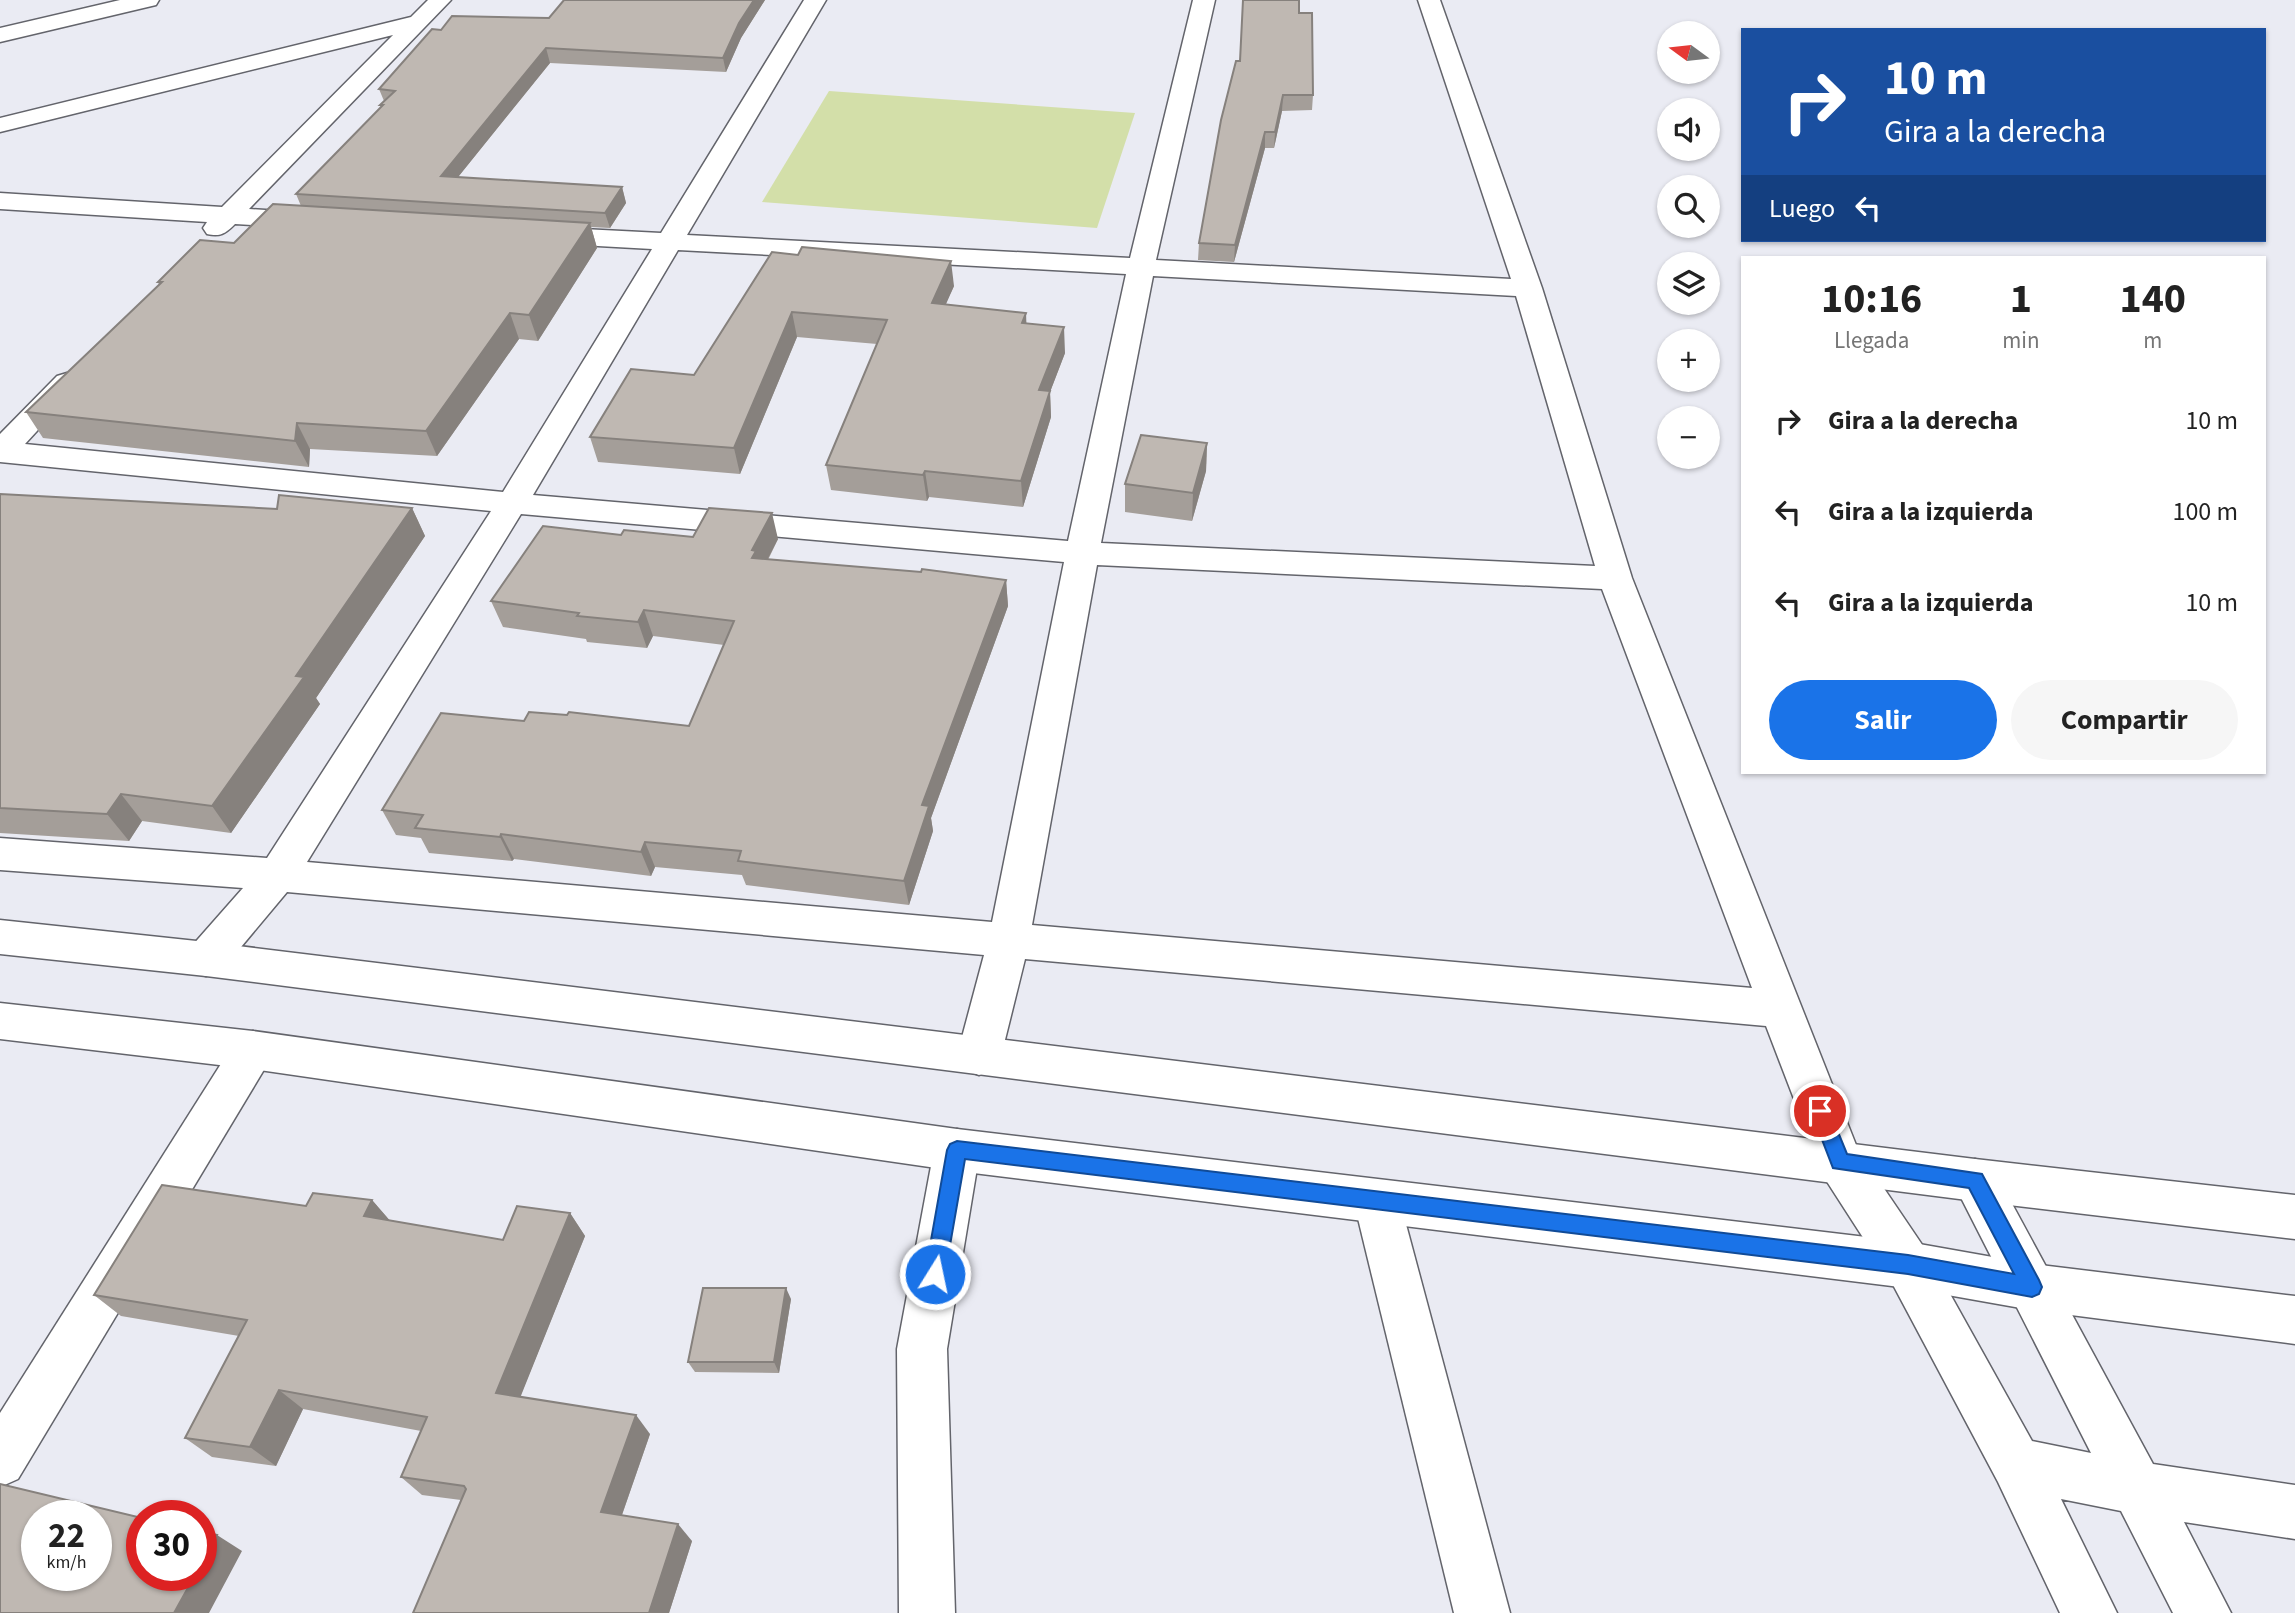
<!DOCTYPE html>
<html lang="es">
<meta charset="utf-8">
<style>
body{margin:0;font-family:"Source Sans 3",sans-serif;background:#f6f6f6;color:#222;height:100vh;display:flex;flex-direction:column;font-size:26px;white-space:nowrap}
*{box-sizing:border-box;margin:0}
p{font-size:23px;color:#767676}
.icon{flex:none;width:38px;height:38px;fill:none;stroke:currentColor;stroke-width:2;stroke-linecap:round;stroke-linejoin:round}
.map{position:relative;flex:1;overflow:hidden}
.drawer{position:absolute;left:1741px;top:256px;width:525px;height:518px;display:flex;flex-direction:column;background:#fff;border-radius:0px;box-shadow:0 2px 5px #0004}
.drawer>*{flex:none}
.hud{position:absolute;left:1741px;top:28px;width:525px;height:214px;border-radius:0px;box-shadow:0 2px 5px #0004;background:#1a4fa0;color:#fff;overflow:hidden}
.needle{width:46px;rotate:285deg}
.buttons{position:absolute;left:1657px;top:21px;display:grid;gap:14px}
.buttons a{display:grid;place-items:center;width:63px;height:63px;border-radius:50%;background:#fff;box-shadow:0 2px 5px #0004;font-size:35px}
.speed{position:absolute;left:21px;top:1500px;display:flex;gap:14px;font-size:35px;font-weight:700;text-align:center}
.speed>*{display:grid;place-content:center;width:91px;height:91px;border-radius:50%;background:#fff;box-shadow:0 2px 5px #0004;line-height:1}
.speed small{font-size:18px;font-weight:400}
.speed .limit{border:10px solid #d22;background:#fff;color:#111}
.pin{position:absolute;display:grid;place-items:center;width:60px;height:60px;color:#fff;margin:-30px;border:4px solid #fff;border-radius:50%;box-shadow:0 2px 7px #0007}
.me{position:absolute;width:77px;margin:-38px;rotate:10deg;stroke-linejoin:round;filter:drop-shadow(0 0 5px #0008)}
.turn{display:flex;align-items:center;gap:24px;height:147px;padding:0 28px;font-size:32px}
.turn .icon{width:91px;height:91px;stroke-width:2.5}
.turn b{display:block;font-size:49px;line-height:60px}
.then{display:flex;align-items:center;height:66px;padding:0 28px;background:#0003;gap:14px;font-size:26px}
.eta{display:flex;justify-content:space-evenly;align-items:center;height:119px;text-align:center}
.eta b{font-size:42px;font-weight:700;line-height:49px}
.button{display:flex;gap:14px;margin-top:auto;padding:14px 28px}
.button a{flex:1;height:80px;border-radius:42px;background:#1a73e8;color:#fff;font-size:28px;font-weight:700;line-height:80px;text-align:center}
.button a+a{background:#f6f6f6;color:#222}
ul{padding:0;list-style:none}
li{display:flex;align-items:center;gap:21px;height:91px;padding:0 28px}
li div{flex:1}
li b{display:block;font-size:26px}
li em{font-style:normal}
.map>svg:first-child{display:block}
.green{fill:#d3dfa9}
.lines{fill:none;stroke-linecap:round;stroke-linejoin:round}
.minor-casing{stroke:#63646b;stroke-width:3}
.major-casing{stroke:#63646b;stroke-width:3}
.minor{fill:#fff;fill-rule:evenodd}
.major{fill:#fff;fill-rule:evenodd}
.wall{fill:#a49e99}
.shaded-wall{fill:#86817d}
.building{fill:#bfb8b2;stroke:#86817d;stroke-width:2;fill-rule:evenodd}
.route{fill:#1a73e8;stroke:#114b97;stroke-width:2}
</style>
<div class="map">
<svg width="2295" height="1613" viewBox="0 0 2295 1613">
<rect width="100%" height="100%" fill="#eaebf3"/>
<path class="green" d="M829 91 1135 113 1097 228 762 202Z"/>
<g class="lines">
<defs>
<g id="minor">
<path d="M120 0H159L156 5 0 42V28Z"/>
<path d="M428 0H451L249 209 312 213 321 215 325 221 321 227 312 229 235 224C225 234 220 237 207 234L203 228 207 222 0 209V193L222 207 393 35 0 132V118L411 17Z"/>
<path d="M804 0H826L687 235 1130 258 1193 0H1215L1156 260 1511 279 1418 0H1440L1542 288 1632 578 1858 1150 1925 1249 2032 1441 2091 1453 1952 1180 1959 1165 1975 1159 1991 1165 2153 1464 2295 1485V1539L2184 1522 2231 1613H2173L2121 1511 2061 1499 2117 1613H2060L1998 1482 1891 1281 1824 1177 1766 1026 1025 959 1001 1056 994 1069 979 1075 964 1069 957 1056 984 955 287 892 221 971 206 976 191 971 185 959 191 947 243 888 0 870V838L267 858 491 511 0 462V434L57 376 67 373 77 376 82 382 25 444 503 492 652 249 544 243 535 241 531 235 535 229 544 227 661 233ZM678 250 1126 274 1068 541 533 495ZM1153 276 1516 296 1595 566 1101 543ZM521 514 1064 562 992 922 307 862ZM1097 565 1602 589 1752 988 1032 925Z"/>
<path d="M253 1031 268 1037 275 1050 268 1063 18 1479 0 1487V1413L238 1037Z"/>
<path d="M957 1129 973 1135 980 1150 947 1349 955 1613H899L897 1349 934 1150 941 1135Z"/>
<path d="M1377 1180 1394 1187 1400 1202 1510 1613H1454L1354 1202 1360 1187Z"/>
</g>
<g id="major">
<path d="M0 920 206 942 1975 1159 2295 1195V1239L1975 1201 206 976 0 954Z"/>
<path d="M0 1003 253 1031 957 1129 1908 1242 2032 1264 2295 1296V1344L2032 1310 1908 1288 957 1171 253 1069 0 1039Z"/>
</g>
</defs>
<use href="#minor" class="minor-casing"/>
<use href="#major" class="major-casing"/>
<use href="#minor" class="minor"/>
<use href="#major" class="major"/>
</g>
<g class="wall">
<path d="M564 0H765L741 38 726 72 550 63 458 177 622 187 626 203 610 228 591 227 597 248 538 341 519 339 437 456 310 449 309 467 43 438 26 412 159 285 158 282 234 243 301 206 296 194 381 107 380 105 384 101 379 89 441 30 549 18Z"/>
<path d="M1299 13 1313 95 1312 110 1282 111 1274 148H1265L1234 262 1198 260 1199 243 1240 61Z"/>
<path d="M772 252 954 286 945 305 1026 313V323L1065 353 1050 392 1051 417 1023 507 929 497 927 501 831 490 826 465 877 344 797 337 740 474 598 462 590 437 694 375Z"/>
<path d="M1207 443 1206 471 1192 521 1125 512V484Z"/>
<path d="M0 494 277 509 412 508 425 536 316 698 320 704 231 833 142 821 129 841 0 833Z"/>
<path d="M621 535 778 539 768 560 1006 580 1008 606 931 818 933 831 909 905 746 885 742 875 655 867 651 876 514 859 512 861 429 853 421 838 396 835 382 810 524 721 689 726 724 645 653 636 647 648 587 642 586 639 503 627 491 601Z"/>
<path d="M372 1200 390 1221 503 1240 570 1213 585 1236 520 1397 650 1434 622 1515 692 1541 669 1613H413L461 1500 422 1495 401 1477 421 1431 303 1409 276 1466 212 1457 185 1438 239 1336 121 1316 94 1295 306 1206Z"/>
<path d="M791 1299 779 1373 695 1372 688 1362Z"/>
</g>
<g class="shaded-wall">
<path d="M754 0H765L741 38 726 72 723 58 739 23Z"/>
<path d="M546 48 550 63 446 192 441 176Z"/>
<path d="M1283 95 1282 111 1274 148 1275 132Z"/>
<path d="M1265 132V148L1234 262 1235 245Z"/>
<path d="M622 187 626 203 610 228 605 213Z"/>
<path d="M590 223 597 248 538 341 529 315Z"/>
<path d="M951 261 954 286 935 329 932 303Z"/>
<path d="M792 312 797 337 740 474 734 448Z"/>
<path d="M510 313 519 339 437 456 426 431Z"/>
<path d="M1026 313 1027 338 1022 323Z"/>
<path d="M1064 327 1065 353 1050 392 1051 417 1023 507 1021 481 1039 390Z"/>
<path d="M297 423 310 449 309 467 295 441Z"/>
<path d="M1207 443 1206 471 1192 521 1193 493Z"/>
<path d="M925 471 929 497 927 501 923 475Z"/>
<path d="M412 508 425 536 316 698 320 704 231 833 212 806 296 676Z"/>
<path d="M772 513 778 539 761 572 752 558V550Z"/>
<path d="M1006 580 1008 606 931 818 933 831 909 905 904 881 922 805Z"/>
<path d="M644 610 653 636 647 648 638 622Z"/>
<path d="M121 794 142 821 129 841 107 814Z"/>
<path d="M501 834 514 859 512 861 500 837Z"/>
<path d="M645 842 655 867 651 876 641 852Z"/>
<path d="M372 1200 392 1223 364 1216Z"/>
<path d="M570 1213 585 1236 514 1413 496 1393Z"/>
<path d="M786 1288 791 1299 779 1373 774 1362Z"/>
<path d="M279 1390 303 1409 276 1466 250 1447Z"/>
<path d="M636 1415 650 1434 617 1529 601 1512Z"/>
<path d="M678 1524 692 1541 669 1613H649Z"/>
<path d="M217 1535 242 1551 209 1613H174L195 1575H201V1564Z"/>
</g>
<g class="building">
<path d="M564 0H754L739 23 723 58 546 48 441 176 622 187 605 213 296 194 383 105H380L395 91 379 89 432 29 441 30 452 16 549 18Z"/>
<path d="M1243 0H1299V13H1312L1313 95H1283L1275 132H1265L1235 245 1199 243 1221 120 1236 61H1240Z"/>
<path d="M273 204 590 223 529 315 510 313 426 431 297 423 295 441 26 412 162 282H158L200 240 234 243Z"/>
<path d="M802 247 951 261 932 303 1026 313 1022 323 1064 327 1039 390 1050 391 1021 481 925 471 923 475 826 465 887 320 792 312 734 448 590 437 631 369 694 375 772 252 798 255Z"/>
<path d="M1141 435 1207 443 1193 493 1125 484Z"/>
<path d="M0 494 277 509 279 495 412 508 296 676 304 677 212 806 121 794 107 814 0 808Z"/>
<path d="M709 508 772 513 752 550 756 551 752 558 921 572 922 569 1006 580 922 805 929 806 904 881 738 861 741 851 645 842 641 852 501 834 500 837 415 828 423 815 382 810 441 713 524 721 529 712 567 715 569 712 689 726 734 621 644 610 638 622 577 616 579 613 491 601 543 526 621 535 624 530 693 537Z"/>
<path d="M162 1185 306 1206 313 1193 372 1200 364 1216 503 1240 517 1206 570 1213 496 1393 636 1415 601 1512 678 1524 649 1613H413L466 1489 464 1486 401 1477 427 1417 279 1390 250 1447 185 1438 247 1320 94 1295Z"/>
<path d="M703 1288H786L774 1362H688Z"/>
<path d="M0 1484 142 1518V1575H195L174 1613H0ZM37 1516H96V1575H37Z"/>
<path d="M201 1532 217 1535 201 1564Z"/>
</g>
<path class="route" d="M1820 1102 1827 1105 1847 1154 1982 1174 2039 1280 2042 1287 2039 1294 2032 1297 1908 1274 965 1159 945 1274 942 1281 935 1284 928 1281 925 1274 947 1150 950 1144 957 1141 1908 1255 2014 1274 1969 1188 1833 1168 1811 1111 1814 1105Z"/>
</svg>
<div class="buttons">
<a><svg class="needle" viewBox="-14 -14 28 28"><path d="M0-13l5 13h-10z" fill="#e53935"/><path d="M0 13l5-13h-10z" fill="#767676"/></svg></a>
<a><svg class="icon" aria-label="sound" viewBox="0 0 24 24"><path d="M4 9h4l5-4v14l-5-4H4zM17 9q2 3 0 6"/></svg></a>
<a><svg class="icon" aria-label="search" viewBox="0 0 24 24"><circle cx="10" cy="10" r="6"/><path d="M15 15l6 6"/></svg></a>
<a><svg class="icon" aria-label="layers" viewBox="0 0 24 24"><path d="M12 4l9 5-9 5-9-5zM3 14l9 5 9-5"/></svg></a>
<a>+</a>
<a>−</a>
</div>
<div class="speed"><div>22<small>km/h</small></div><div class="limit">30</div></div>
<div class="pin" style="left:1820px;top:1111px;background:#d93025"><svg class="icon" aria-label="arrive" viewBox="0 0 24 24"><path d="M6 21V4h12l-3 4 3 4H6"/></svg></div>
<svg class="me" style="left:935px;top:1274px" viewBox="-20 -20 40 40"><circle r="17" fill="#1a73e8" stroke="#fff" stroke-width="3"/><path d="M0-11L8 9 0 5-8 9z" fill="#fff"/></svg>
<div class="hud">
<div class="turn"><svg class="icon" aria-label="right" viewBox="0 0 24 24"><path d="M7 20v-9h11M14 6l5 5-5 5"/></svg><div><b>10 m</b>Gira a la derecha</div></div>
<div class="then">Luego<svg class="icon" aria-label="left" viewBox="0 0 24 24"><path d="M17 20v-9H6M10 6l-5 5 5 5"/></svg></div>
</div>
<section class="drawer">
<div class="eta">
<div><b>10:16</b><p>Llegada</p></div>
<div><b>1</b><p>min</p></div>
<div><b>140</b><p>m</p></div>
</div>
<ul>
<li><svg class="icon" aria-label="right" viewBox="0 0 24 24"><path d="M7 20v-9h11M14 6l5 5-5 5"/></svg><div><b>Gira a la derecha</b></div><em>10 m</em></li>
<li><svg class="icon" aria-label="left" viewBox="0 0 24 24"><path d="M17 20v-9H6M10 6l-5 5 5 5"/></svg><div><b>Gira a la izquierda</b></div><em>100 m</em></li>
<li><svg class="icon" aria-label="left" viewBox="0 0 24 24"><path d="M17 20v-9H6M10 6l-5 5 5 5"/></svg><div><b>Gira a la izquierda</b></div><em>10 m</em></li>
</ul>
<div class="button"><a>Salir</a><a>Compartir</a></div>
</section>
</div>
